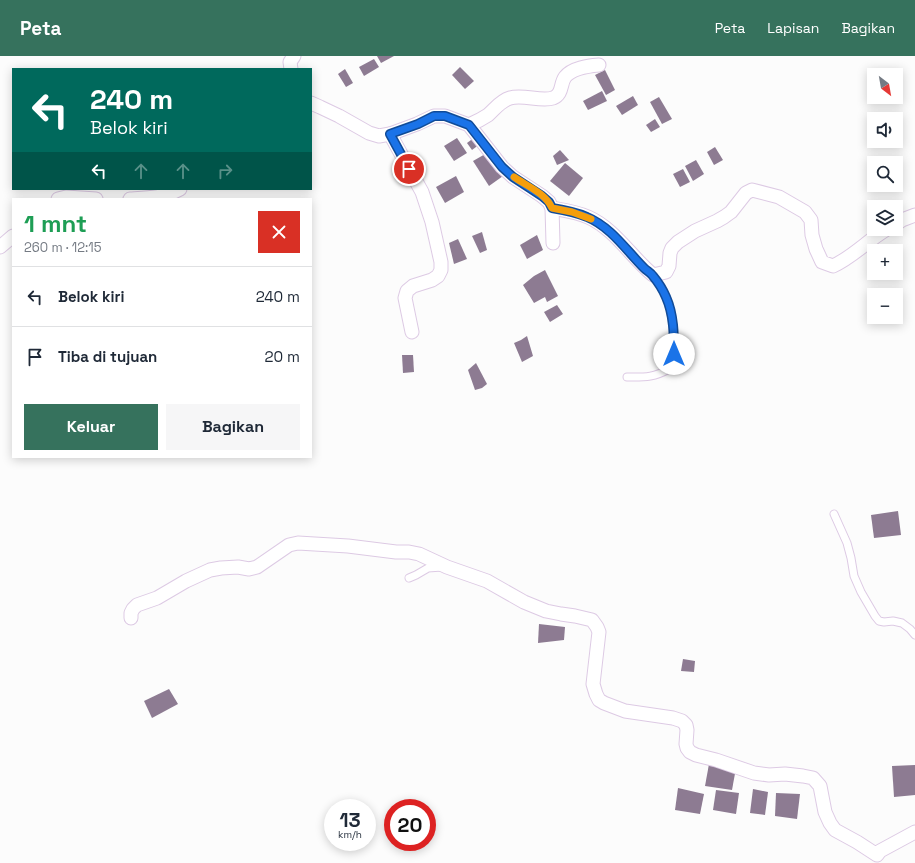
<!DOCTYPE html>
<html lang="id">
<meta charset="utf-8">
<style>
body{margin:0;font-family:"Space Grotesk",sans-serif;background:#f6f6f7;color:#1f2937;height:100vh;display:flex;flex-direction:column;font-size:15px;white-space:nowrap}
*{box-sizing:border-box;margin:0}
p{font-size:13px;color:#747a83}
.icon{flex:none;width:22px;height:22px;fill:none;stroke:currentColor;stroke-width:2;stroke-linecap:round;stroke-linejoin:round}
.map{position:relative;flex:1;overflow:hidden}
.side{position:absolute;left:12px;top:142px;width:300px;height:260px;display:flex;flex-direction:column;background:#fff;border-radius:0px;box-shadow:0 2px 10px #0003}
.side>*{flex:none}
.hud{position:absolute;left:12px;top:12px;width:300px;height:122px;border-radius:0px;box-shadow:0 2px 10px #0003;background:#00695c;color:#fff;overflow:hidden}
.needle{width:26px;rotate:149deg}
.tools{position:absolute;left:867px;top:12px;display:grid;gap:8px}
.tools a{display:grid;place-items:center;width:36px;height:36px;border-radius:0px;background:#fff;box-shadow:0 2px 10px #0003;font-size:20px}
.speed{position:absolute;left:324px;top:743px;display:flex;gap:8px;font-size:20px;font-weight:700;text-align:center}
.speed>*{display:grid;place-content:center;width:52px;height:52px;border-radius:50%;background:#fff;box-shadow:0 2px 10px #0003;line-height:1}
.speed small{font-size:10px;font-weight:400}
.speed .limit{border:6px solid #d22;background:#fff;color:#111}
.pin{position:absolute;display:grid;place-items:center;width:34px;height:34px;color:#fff;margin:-17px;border:2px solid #fff;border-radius:50%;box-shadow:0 1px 4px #0007}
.me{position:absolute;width:44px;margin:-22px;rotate:0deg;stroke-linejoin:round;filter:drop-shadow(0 0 3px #0008)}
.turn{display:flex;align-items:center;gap:14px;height:84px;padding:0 12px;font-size:18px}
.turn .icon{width:52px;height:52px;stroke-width:2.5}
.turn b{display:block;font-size:28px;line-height:34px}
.lanes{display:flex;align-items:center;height:38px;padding:0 12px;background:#0003;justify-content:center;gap:20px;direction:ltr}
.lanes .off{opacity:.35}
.round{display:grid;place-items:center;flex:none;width:42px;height:42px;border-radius:0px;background:#f6f6f7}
.overview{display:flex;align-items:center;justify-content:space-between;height:68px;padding:0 12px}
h1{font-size:24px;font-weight:800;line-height:30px;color:#1e9e55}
.cta{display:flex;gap:8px;margin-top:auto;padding:8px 12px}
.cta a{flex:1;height:46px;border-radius:0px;background:#36725d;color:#fff;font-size:16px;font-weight:800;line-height:46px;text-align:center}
.cta a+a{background:#f6f6f7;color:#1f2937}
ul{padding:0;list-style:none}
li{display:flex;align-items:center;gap:12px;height:60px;padding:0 12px;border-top:1px solid #e0e1e3}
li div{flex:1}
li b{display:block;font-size:15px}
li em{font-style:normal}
header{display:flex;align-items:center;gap:24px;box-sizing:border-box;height:56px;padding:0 20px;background:#36725d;color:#fff}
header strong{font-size:19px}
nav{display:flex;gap:22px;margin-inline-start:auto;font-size:14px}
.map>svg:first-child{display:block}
.building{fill:#8d7b92}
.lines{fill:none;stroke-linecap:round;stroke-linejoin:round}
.lane-casing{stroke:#ddcae4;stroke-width:9}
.street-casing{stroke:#ddcae4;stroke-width:15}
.lane{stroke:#fff;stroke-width:7}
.street{stroke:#fff;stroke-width:13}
.route-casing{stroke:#114b97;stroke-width:10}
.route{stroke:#1a73e8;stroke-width:7}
.slow{stroke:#f59e0b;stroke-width:7}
</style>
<header>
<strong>Peta</strong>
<nav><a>Peta</a><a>Lapisan</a><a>Bagikan</a></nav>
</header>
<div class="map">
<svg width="915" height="807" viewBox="0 0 915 807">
<rect width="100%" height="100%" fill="#fcfcfc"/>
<g class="building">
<path d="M377 0H394L381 7Z"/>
<path d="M374 3 379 11 364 20 359 11Z"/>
<path d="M460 11 474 25 465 33 452 19Z"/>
<path d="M345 13 353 27 346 31 338 18Z"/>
<path d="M605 14 615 34 606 39 595 19Z"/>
<path d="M602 35 607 45 588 54 583 45Z"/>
<path d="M633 40 638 49 622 59 616 50Z"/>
<path d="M659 41 672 63 662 68 650 46Z"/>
<path d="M655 63 660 71 651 76 646 69Z"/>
<path d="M475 81 480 88 472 94 467 87Z"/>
<path d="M457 82 467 97 454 105 444 90Z"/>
<path d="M715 91 723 104 714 109 707 96Z"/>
<path d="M560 94 569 104 557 109 553 100Z"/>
<path d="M487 97 503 120 489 130 473 105Z"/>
<path d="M696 104 704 118 693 125 685 110Z"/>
<path d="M565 107 583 122 569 140 550 125Z"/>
<path d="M683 113 690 126 680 131 673 118Z"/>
<path d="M456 120 464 136 445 147 436 131Z"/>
<path d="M482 176 487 194 480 197 472 180Z"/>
<path d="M537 179 543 194 527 203 520 189Z"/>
<path d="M458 183 467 203 454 208 449 187Z"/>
<path d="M545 214 558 240 547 246 545 241 534 247 523 229 534 220Z"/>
<path d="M557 249 563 258 550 266 544 256Z"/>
<path d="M527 280 533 300 522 306 514 287 521 284Z"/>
<path d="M402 299H413L414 316 403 317Z"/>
<path d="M476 307 487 328 482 332 475 334 468 314Z"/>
<path d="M898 455 901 479 874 482 871 459Z"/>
<path d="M539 568 565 571 564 584 538 587Z"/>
<path d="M683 603 695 605 694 616 681 615Z"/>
<path d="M169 633 178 648 152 662 144 645Z"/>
<path d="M709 708 736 712 732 734 705 730Z"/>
<path d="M915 709V739L894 741 892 710Z"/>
<path d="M678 732 704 738 700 758 675 754Z"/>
<path d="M753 733 768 736 765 759 750 757Z"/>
<path d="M716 734 739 737 736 758 713 754Z"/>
<path d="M776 737 800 738 797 763 775 760Z"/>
</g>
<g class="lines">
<defs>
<g id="lane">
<path d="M627 321C644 321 653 322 669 313 670 309 673 303 673 299 676 284 672 254 666 241 663 233 658 226 653 219"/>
<path d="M834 458 847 487 851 502 854 520 861 536 875 560 879 565 884 566 893 565 902 567 910 573 915 579"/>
<path d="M409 522 416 519 428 512 442 511"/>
</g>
<g id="street">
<path d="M291 13 290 6 294 0"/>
<path d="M311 47 320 51 339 60 369 77 379 80 390 78 417 68 434 60H445L469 69 502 111 513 121 542 140 549 146 552 152 553 187"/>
<path d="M469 69C476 66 482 63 488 59 495 53 500 45 510 42 523 38 541 46 553 42 563 38 560 28 565 21 572 12 588 10 599 9"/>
<path d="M390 78 422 136 432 166 441 206V214L438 220 432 224 413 230 407 235 405 242 412 276"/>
<path d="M58 143 66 141 96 143"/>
<path d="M130 143C148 142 163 142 180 133"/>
<path d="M552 152C564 154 577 156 588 161 615 173 631 201 653 219L666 216 669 210 670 197 672 192 678 186 695 175 717 165 724 161 731 156 746 137 752 134 779 141 805 156 811 164 812 179 816 193 822 206 833 210C853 201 868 184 887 173"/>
<path d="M896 168 902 164 915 159"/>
<path d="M0 191 13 180"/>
<path d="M131 562V557L133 553 137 549 157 542 186 525 210 514 221 512 238 511 249 513 257 511 289 489 298 487 348 490 396 496H409L419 498 447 511 487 525 524 546 546 555 561 558 575 560 592 564 597 571 599 576 593 628 596 638 599 644 604 647 625 655 673 662 682 665 686 669 687 674 686 688 687 692 690 696 696 699 716 704 754 717 769 719 785 718 803 720 813 722 820 730 825 756 830 767 835 774 857 786 877 799 880 795 915 776"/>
</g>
</defs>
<use href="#lane" class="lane-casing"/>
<use href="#street" class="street-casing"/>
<use href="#lane" class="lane"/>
<use href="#street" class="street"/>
</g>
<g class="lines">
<defs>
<path id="route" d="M409 113 390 78 418 68 434 60H445L469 69 502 111 513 121 542 140 549 146 552 152C564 154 576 156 587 161 611 171 626 194 644 212 647 215 651 217 653 220 658 226 663 234 666 241 674 259 674 279 674 298"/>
</defs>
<use href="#route" class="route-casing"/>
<use href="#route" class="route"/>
<path class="slow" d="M514 121C527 130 545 137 552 152L572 156 591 163"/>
</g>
</svg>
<div class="tools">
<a><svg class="needle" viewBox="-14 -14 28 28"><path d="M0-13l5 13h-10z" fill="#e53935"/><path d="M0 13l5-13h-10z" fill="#747a83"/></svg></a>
<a><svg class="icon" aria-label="sound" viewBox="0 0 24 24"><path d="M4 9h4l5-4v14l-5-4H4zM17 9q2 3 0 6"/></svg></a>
<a><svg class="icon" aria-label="search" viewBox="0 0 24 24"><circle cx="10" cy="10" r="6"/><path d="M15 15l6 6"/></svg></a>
<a><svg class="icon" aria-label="layers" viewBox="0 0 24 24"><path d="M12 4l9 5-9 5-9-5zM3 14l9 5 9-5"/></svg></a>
<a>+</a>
<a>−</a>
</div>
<div class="speed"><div>13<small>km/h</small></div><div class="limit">20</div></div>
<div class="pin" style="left:409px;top:113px;background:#d93025"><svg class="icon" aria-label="arrive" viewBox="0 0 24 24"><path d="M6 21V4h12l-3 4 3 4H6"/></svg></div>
<svg class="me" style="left:674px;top:298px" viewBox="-20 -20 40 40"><circle r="19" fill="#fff"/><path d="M0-13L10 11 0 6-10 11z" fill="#1a73e8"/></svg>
<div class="hud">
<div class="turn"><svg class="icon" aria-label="left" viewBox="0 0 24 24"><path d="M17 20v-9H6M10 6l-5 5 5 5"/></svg><div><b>240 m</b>Belok kiri</div></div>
<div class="lanes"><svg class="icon" aria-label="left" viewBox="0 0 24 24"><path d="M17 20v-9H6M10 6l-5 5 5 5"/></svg><svg class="icon off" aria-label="ahead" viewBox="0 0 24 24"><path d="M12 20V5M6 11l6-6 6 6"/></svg><svg class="icon off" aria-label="ahead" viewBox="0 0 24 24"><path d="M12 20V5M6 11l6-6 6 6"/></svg><svg class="icon off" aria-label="right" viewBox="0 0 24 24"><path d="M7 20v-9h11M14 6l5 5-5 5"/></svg></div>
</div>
<section class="side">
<div class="overview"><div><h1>1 mnt</h1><p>260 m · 12:15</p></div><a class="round" style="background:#d93025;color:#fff"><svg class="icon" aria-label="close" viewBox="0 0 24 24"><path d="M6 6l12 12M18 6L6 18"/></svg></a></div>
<ul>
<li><svg class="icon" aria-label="left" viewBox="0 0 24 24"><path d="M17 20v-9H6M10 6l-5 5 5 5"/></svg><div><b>Belok kiri</b></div><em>240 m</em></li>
<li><svg class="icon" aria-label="arrive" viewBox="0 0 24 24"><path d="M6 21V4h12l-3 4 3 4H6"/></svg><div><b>Tiba di tujuan</b></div><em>20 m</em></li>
</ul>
<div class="cta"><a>Keluar</a><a>Bagikan</a></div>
</section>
</div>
